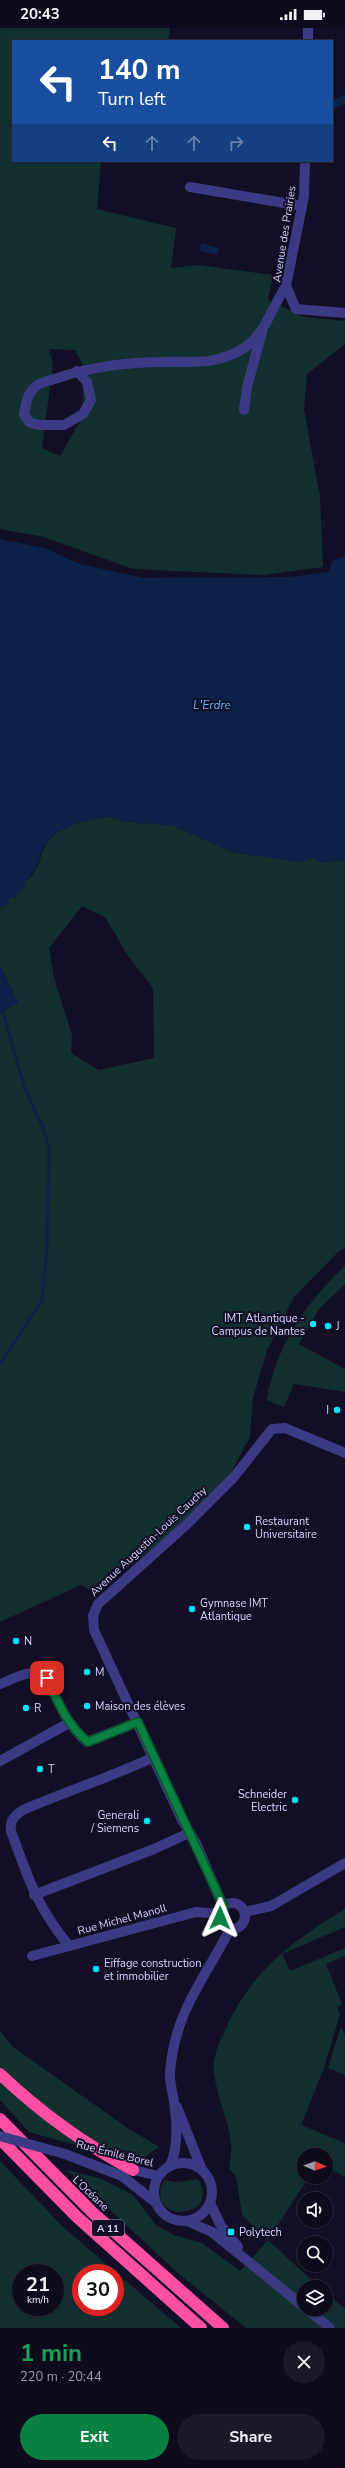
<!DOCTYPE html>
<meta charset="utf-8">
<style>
body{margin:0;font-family:"Nunito Sans",sans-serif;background:#1c1929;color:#f1f3f6;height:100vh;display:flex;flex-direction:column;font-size:15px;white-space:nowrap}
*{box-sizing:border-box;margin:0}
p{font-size:13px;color:#9b9ba3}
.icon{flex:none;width:22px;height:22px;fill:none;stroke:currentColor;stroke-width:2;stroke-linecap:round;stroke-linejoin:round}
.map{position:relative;height:2300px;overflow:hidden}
.panel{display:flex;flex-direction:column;background:#0e0b1c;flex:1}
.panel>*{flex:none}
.top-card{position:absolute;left:12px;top:12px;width:321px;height:122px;border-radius:0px;box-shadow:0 1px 3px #0004,0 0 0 1px #2e2b3b;background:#1a4fa0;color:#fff;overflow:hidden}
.needle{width:26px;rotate:92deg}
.controls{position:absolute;left:297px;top:2120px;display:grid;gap:8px}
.controls a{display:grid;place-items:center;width:36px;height:36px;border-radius:50%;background:#0e0b1c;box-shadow:0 1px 3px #0004,0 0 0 1px #2e2b3b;font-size:20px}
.speed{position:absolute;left:12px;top:2236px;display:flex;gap:8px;font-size:20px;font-weight:700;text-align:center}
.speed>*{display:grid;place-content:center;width:52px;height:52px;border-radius:50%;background:#0e0b1c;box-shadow:0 1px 3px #0004,0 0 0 1px #2e2b3b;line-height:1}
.speed small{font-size:10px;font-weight:400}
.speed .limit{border:6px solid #d22;background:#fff;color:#111}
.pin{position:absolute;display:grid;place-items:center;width:34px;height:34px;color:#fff;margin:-17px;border-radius:8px;box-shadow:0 2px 6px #0006}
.me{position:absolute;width:44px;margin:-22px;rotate:1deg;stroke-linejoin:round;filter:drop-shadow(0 0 3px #0008)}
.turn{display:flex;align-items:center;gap:14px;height:84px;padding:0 20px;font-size:18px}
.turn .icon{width:52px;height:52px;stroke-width:2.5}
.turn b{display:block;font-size:28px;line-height:34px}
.lanes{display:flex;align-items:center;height:38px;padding:0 20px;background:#0003;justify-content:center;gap:20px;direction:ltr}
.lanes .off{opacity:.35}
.round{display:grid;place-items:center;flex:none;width:42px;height:42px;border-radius:21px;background:#1c1929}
.headline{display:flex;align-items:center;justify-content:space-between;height:68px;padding:0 20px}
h1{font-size:24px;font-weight:700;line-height:30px;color:#1e9e55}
.action{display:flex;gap:8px;margin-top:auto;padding:8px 20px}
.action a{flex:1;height:46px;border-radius:24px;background:#0b8043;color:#fff;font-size:16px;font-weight:700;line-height:46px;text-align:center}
.action a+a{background:#1c1929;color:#f1f3f6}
.status{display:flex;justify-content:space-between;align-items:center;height:28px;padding:0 20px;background:#0e0b1c;direction:ltr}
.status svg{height:11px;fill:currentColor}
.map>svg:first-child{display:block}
.green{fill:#12302f;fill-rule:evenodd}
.water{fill:#0c2248}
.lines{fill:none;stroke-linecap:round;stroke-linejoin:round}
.stream{stroke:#0c2248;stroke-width:3}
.minor{stroke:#3d3a85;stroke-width:10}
.highway{stroke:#ff4fa3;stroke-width:12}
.minor-bridge{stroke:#3d3a85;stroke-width:10}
.route-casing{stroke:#07532c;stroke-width:10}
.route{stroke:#0b8043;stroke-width:7}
.poi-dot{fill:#00e5ff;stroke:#130f26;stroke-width:1.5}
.labels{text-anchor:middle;stroke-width:4;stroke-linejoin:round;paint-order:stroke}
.shield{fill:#130f26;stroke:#9e99be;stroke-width:1}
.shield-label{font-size:10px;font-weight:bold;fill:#d9d4ff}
.street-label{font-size:11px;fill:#d9d4ff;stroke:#130f26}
.poi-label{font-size:11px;fill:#d9d4ff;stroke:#130f26;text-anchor:start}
.water-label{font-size:12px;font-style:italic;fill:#62b6ff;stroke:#130f26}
</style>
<div class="status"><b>20:43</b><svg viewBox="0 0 49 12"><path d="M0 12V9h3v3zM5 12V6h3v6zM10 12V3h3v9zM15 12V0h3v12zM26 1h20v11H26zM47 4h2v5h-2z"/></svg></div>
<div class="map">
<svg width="345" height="2300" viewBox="0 0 345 2300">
<rect width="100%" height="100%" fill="#130f26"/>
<g class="green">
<path d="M0 0H170L168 13H13V133H101L97 181 176 200 171 240 198 237 273 247 268 272 304 289 345 293V316L307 346 304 381 320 469 323 539 264 547 133 541 44 509 0 501ZM49 321 75 322 83 337V388L60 428 42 420 53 337Z"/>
<path d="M109 788 126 794 172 797 232 824 300 834 312 830 320 834 345 832V1220L339 1223 294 1269 267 1322 253 1370 250 1409 228 1450 162 1513 95 1565 81 1557 0 1594V985L18 975 0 938V880L9 875V868C19 860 31 851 37 839 42 828 43 816 54 807 68 795 91 792 109 788ZM82 878 105 889 128 928 153 960 154 1030 99 1042 71 1025 72 1007 54 950 49 920Z"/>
<path d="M345 1238V1256L319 1281 299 1316 345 1341V1364L294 1356 284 1379 267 1372C275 1319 307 1273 345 1238Z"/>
<path d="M345 1881V1899L282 1926 290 1943 345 1920V1928L326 1936 342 1976 337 1979 340 1986 324 2040 301 2097 345 2115V2149L326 2139V2127H304V2149H309L268 2212 319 2259H304V2281H326V2265L345 2281V2300H246L179 2246 67 2142 102 2151 133 2167 156 2197 174 2207 202 2215 240 2243 268 2212 242 2187 236 2148 229 2141C230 2133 232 2124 231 2116 229 2092 217 2070 214 2045 212 2030 219 2015 225 2002 251 1943 292 1913 345 1881Z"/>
<path d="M341 1998 345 2008V2047L328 2040Z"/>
<path d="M0 2003 12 2018 126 2099 159 2119 143 2130 123 2122 71 2116 29 2104 0 2072Z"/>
<path d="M0 2133 63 2199 181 2300H0ZM21 2245H55V2279H21ZM81 2245H115V2279H81Z"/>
<path d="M198 2151C223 2193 142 2196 164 2152L176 2154Z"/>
</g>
<g class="water">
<path d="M345 66V75L334 81 332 73Z"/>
<path d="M201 215 219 220 217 227 200 223Z"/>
<path d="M0 511 44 520 80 536 144 550 289 549 329 544 332 533 345 528V832L320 834 312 830 300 834 232 824 172 797 126 794 109 788 77 795 54 806 44 818 36 840 25 855V861L20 863 16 870 9 869V875L0 880Z"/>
<path d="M0 938 18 975 0 985Z"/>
</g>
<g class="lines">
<path class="stream" d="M0 1336 42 1272 47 1220 49 1120 43 1100 25 1061 2 981"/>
<g class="minor">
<path d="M308 13V0"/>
<path d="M305 133 304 168 286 258 296 281 345 285"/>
<path d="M190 159 302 178"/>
<path d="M77 343 87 354 91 372 83 386 64 397H38L29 394 24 386C26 376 27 366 35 359 40 354 51 352 58 350 88 339 130 334 162 334 194 333 215 338 244 320 265 307 273 277 286 258"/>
<path d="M244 382 247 359 262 304"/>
<path d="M0 1656C16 1650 32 1639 47 1650 58 1674 67 1697 87 1714L138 1694"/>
<path d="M0 1733 69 1695"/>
<path d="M34 1867 154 1821 189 1805"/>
<circle cx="232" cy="1888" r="13"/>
<path d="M223 1879 196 1815 182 1792 94 1602 93 1588 98 1576 185 1498 234 1449 272 1401 285 1400 345 1425"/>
<path d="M244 1884 271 1878 345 1835"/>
<path d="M69 1918C37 1879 28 1850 11 1803 9 1793 15 1787 23 1782 67 1763 111 1749 154 1729"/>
<path d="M32 1928 196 1884 220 1886"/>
<path d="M177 2079 202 2142"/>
<path d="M65 2126 122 2148 155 2174"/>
<circle cx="183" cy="2164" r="29"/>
<path d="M170 2138C179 2119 177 2094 174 2074 173 2064 169 2054 170 2044 175 1983 204 1952 230 1901"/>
<path d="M126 2140 158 2148"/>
<path d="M210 2175 221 2198 238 2219"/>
<path d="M187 2193 212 2204 304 2279"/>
<path d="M307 2281 330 2300"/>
</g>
<g class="highway">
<path d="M0 2046C40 2084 84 2116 133 2142"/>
<path d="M0 2091 92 2184 223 2300"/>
<path d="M0 2111 77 2189 201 2300"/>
</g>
<path class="minor-bridge" d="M0 2108 65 2126"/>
</g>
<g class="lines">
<defs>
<path id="route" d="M47 1650C58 1674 67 1697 88 1714L138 1694 224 1879 220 1890"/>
</defs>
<use href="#route" class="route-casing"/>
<use href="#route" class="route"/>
</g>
<g class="poi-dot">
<circle cx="313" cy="1296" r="4"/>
<circle cx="328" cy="1298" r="4"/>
<circle cx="337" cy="1382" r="4"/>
<circle cx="247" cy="1499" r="4"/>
<circle cx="192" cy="1581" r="4"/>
<circle cx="16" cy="1613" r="4"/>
<circle cx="87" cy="1644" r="4"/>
<circle cx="87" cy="1678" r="4"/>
<circle cx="26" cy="1680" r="4"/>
<circle cx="40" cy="1741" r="4"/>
<circle cx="295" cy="1772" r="4"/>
<circle cx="147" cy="1793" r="4"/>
<circle cx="96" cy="1941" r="4"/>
<rect x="227" y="2200" width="8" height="8" rx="2"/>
</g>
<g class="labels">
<rect class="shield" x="92" y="2192" width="32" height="16" rx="3"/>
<g class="shield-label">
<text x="108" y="2204">A 11</text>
</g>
<g class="street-label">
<text transform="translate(284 206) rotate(-81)" y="4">Avenue des Prairies</text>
<text transform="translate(148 1513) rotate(-43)" y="4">Avenue Augustin-Louis Cauchy</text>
<text transform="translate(122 1891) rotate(-15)" y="4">Rue Michel Manoll</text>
<text transform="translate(115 2125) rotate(14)" y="4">Rue Émile Borel</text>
<text transform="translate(91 2165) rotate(44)" y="4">L’Océane</text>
</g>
<g class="poi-label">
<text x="305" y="1294" text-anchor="end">IMT Atlantique -<tspan x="305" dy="13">Campus de Nantes</tspan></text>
<text x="336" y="1302">J</text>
<text x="329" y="1386" text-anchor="end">I</text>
<text x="255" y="1497">Restaurant<tspan x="255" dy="13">Universitaire</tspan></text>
<text x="200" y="1579">Gymnase IMT<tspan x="200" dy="13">Atlantique</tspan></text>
<text x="24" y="1617">N</text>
<text x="95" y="1648">M</text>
<text x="95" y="1682">Maison des élèves</text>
<text x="34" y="1684">R</text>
<text x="48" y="1745">T</text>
<text x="287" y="1770" text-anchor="end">Schneider<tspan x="287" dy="13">Electric</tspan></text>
<text x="139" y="1791" text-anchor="end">Generali<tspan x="139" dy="13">/ Siemens</tspan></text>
<text x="104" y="1939">Eiffage construction<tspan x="104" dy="13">et immobilier</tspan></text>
<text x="239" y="2208">Polytech</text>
</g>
<g class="water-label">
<text x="212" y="681">L'Erdre</text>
</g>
</g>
</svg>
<div class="controls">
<a><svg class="needle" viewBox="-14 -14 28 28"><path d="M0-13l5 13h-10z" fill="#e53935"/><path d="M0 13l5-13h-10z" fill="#9b9ba3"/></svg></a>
<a><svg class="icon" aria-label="sound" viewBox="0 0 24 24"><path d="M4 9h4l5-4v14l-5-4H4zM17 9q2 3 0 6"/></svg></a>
<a><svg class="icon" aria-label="search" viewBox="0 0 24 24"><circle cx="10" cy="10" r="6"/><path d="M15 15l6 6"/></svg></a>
<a><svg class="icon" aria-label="layers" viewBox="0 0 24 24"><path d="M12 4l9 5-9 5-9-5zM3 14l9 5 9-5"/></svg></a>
</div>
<div class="speed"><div>21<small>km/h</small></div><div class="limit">30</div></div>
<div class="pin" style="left:47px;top:1650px;background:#d93025"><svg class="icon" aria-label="arrive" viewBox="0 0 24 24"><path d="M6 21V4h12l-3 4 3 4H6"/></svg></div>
<svg class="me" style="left:220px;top:1890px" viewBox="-20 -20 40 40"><path d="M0-17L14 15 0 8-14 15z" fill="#0b8043" stroke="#fff" stroke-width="4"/></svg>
<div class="top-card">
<div class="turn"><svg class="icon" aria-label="left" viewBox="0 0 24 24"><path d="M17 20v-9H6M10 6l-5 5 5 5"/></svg><div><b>140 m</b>Turn left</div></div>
<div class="lanes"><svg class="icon" aria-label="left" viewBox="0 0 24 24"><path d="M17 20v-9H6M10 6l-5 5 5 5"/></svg><svg class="icon off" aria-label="ahead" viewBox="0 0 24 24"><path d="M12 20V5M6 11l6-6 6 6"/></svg><svg class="icon off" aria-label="ahead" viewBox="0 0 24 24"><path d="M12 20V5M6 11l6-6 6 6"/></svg><svg class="icon off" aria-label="right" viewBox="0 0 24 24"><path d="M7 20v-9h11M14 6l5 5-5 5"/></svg></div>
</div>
</div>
<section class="panel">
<div class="headline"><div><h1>1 min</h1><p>220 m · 20:44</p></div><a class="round"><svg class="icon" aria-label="close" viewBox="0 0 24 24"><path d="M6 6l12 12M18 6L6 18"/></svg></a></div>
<div class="action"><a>Exit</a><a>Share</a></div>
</section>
